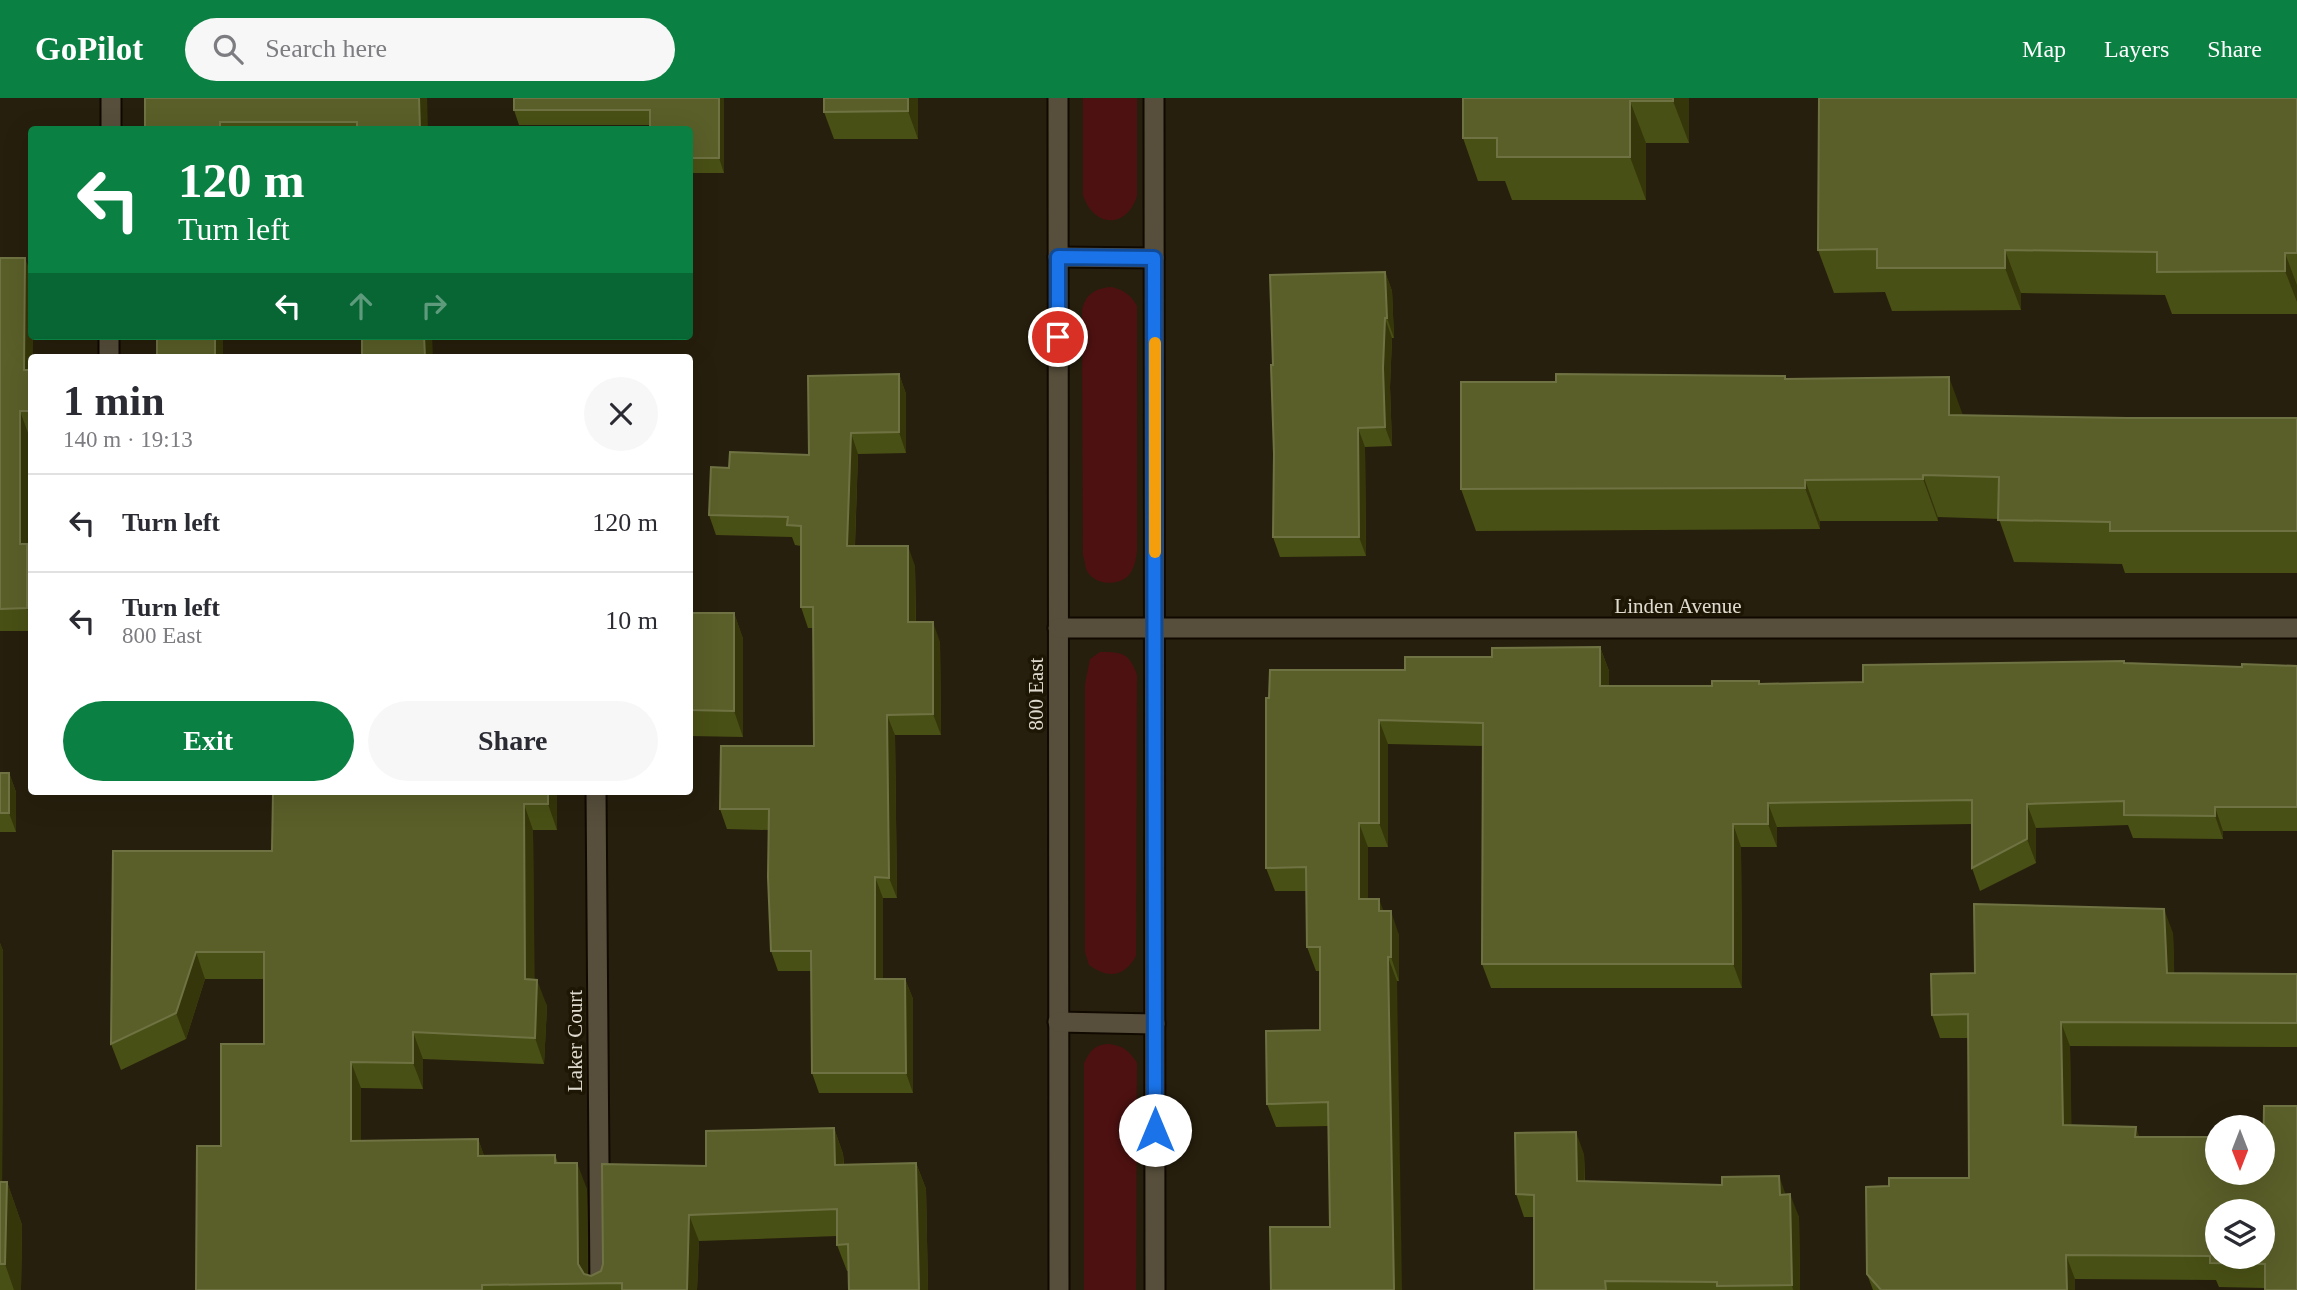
<!DOCTYPE html>
<meta charset="utf-8">
<style>
body{margin:0;font-family:Georgia,serif;background:#f7f7f7;color:#2b2b33;height:100vh;display:flex;flex-direction:column;font-size:26px;white-space:nowrap}
*{box-sizing:border-box;margin:0}
p{font-size:23px;color:#7c7c81}
.icon{flex:none;width:38px;height:38px;fill:none;stroke:currentColor;stroke-width:2;stroke-linecap:round;stroke-linejoin:round}
.map{position:relative;flex:1;overflow:hidden}
.side{position:absolute;left:28px;top:256px;width:665px;height:441px;display:flex;flex-direction:column;background:#fff;border-radius:7px;box-shadow:0 7px 28px #0002}
.side>*{flex:none}
.hud{position:absolute;left:28px;top:28px;width:665px;height:214px;border-radius:7px;box-shadow:0 7px 28px #0002;background:#0b8043;color:#fff;overflow:hidden}
.needle{width:46px;rotate:180deg}
.tools{position:absolute;left:2205px;top:1017px;display:grid;gap:14px}
.tools a{display:grid;place-items:center;width:70px;height:70px;border-radius:50%;background:#fff;box-shadow:0 7px 28px #0002;font-size:35px}
.pin{position:absolute;display:grid;place-items:center;width:60px;height:60px;color:#fff;margin:-30px;border:4px solid #fff;border-radius:50%;box-shadow:0 2px 7px #0007}
.me{position:absolute;width:77px;margin:-38px;rotate:0deg;stroke-linejoin:round;filter:drop-shadow(0 0 5px #0008)}
.turn{display:flex;align-items:center;gap:24px;height:147px;padding:0 35px;font-size:32px}
.turn .icon{width:91px;height:91px;stroke-width:2.5}
.turn b{display:block;font-size:49px;line-height:60px}
.lanes{display:flex;align-items:center;height:66px;padding:0 35px;background:#0003;justify-content:center;gap:35px;direction:ltr}
.lanes .off{opacity:.35}
.round{display:grid;place-items:center;flex:none;width:74px;height:74px;border-radius:37px;background:#f7f7f7}
.summary{display:flex;align-items:center;justify-content:space-between;height:119px;padding:0 35px}
h1{font-size:42px;font-weight:700;line-height:52px}
.action{display:flex;gap:14px;margin-top:auto;padding:14px 35px}
.action a{flex:1;height:80px;border-radius:42px;background:#0b8043;color:#fff;font-size:28px;font-weight:700;line-height:80px;text-align:center}
.action a+a{background:#f7f7f7;color:#2b2b33}
ul{padding:0;list-style:none}
li{display:flex;align-items:center;gap:21px;height:98px;padding:0 35px;border-top:2px solid #e1e1e2}
li div{flex:1}
li b{display:block;font-size:26px}
li em{font-style:normal}
header{display:flex;align-items:center;gap:42px;box-sizing:border-box;height:98px;padding:0 35px;background:#0b8043;color:#fff}
header strong{font-size:33px}
nav{display:flex;gap:38px;margin-inline-start:auto;font-size:24px}
.search{width:490px;height:63px;background:#f7f7f7;display:flex;align-items:center;gap:18px;box-sizing:border-box;padding:0 24px;border-radius:38px;color:#7c7c81;font-size:26px}
.map>svg:first-child{display:block}
.green{fill:#4e1111}
.lines{fill:none;stroke-linecap:round;stroke-linejoin:round}
.minor-casing{stroke:#100900;stroke-width:23}
.minor{stroke:#574e3b;stroke-width:19}
.wall{fill:#495015}
.shaded-wall{fill:#353609}
.building{fill:#5a5f29;stroke:#6f7343;stroke-width:2;fill-rule:evenodd}
.route-casing{stroke:#114b97;stroke-width:18}
.route{stroke:#1a73e8;stroke-width:12}
.slow{stroke:#f59e0b;stroke-width:12}
.labels{text-anchor:middle;stroke-width:7;stroke-linejoin:round;paint-order:stroke}
.street-label{font-size:21px;fill:#e0dbd0;stroke:#1d1605}
</style>
<header>
<strong>GoPilot</strong>
<div class="search"><svg class="icon" aria-label="search" viewBox="0 0 24 24"><circle cx="10" cy="10" r="6"/><path d="M15 15l6 6"/></svg>Search here</div>
<nav><a>Map</a><a>Layers</a><a>Share</a></nav>
</header>
<div class="map">
<svg width="2297" height="1192" viewBox="0 0 2297 1192">
<rect width="100%" height="100%" fill="#271f0d"/>
<g class="green">
<path d="M1083 0H1137V98C1126 132 1093 129 1083 97Z"/>
<path d="M1112 189C1125 193 1131 197 1137 208V453C1136 461 1134 473 1127 479 1116 488 1095 487 1087 473 1085 469 1085 462 1083 457L1082 213C1085 196 1096 190 1112 189Z"/>
<path d="M1100 554C1123 554 1129 555 1137 577L1136 858C1124 879 1109 881 1089 867L1085 854V586L1090 561Z"/>
<path d="M1109 946C1124 948 1129 953 1137 965L1136 1192H1084V965C1091 952 1094 947 1109 946Z"/>
</g>
<g class="lines">
<defs>
<g id="minor">
<path d="M1058 0 1059 1192"/>
<path d="M1154 0 1155 1192"/>
<path d="M111 32V0"/>
<path d="M1058 159 1154 160"/>
<path d="M109 259V238"/>
<path d="M1058 530H2297"/>
<path d="M596 693 600 1192"/>
<path d="M1058 924 1155 926"/>
</g>
</defs>
<use href="#minor" class="minor-casing"/>
<use href="#minor" class="minor"/>
</g>
<g class="wall">
<path d="M145 0 428 32H145Z"/>
<path d="M724 0V75H690V32L650 27H519L514 12Z"/>
<path d="M918 0V41H834L824 14Z"/>
<path d="M1463 0H1689V45H1646V102H1512L1505 83H1478L1463 40Z"/>
<path d="M2297 0V216H2172L2165 197 2021 195V212L1892 213 1885 194 1834 195 1818 152Z"/>
<path d="M0 160 32 238H33L32 259V335H28V448L32 458V533H0Z"/>
<path d="M1385 174 1392 193 1394 240H1392L1390 289 1392 348 1365 349 1366 458 1280 459 1273 439 1274 356Z"/>
<path d="M899 276 906 296V355L858 356 855 448 915 468 916 524 940 544 941 637H895L897 800H883V881H905L913 901V995H819L812 975 811 873H778L771 853 769 732 727 731 720 711 814 648 813 530H808L801 509V448L795 447 792 439 716 437 709 417 729 370 809 357Z"/>
<path d="M1786 281 1963 318 2127 320H2297V475H2125L2122 466 2014 464 1999 421 1938 419V423H1820V431L1476 433 1461 391 1556 284Z"/>
<path d="M690 515H734L743 541V639L690 638Z"/>
<path d="M1600 549 1609 573V588H1712L1863 584 2124 563V565L2242 569 2297 568V733H2223V741L2133 740 2128 727 2036 730V765L1980 793 1972 770V726L1777 729V749H1741L1742 890H1491L1482 866 1483 648 1388 646V749H1368V801L1384 813 1399 837V883H1397L1330 1129 1328 1028 1276 1029 1267 1006 1320 932V873H1316L1307 849 1306 793H1275L1266 770 1405 572 1492 559Z"/>
<path d="M0 675H9L16 694V734H0Z"/>
<path d="M557 693V732H533L534 882 547 908 544 966 423 961V991L361 990V1043L478 1041 484 1058 555 1057 558 1065 587 1091 588 1177 591 1178 601 1173 706 1068 834 1030 843 1056 844 1066 916 1065 926 1091 928 1192H849L848 1173H847L837 1147V1138L699 1143 697 1192H196L221 1048 264 946V881H205L186 941 121 972 111 946 272 753 405 695Z"/>
<path d="M2173 835 2174 875 2297 876V949L2070 948 2071 1027 2139 1039 2263 1074 2265 1190 2219 1189 2216 1182 2075 1181V1192H1873L1867 1176 1889 1088 1969 1080 1968 940H1940L1932 917 1975 875Z"/>
<path d="M0 845 3 853 2 1084H7L22 1127 21 1192H0Z"/>
<path d="M1584 1056 1585 1083 1786 1097 1799 1119 1800 1192H1534V1119H1524L1516 1096Z"/>
</g>
<g class="shaded-wall">
<path d="M419 0H427L428 32H420Z"/>
<path d="M719 0H724V75L719 60Z"/>
<path d="M908 0H918V41L908 13Z"/>
<path d="M1673 0H1689V45L1673 3Z"/>
<path d="M1630 3 1646 45V102L1630 59Z"/>
<path d="M2005 152 2021 195V212L2005 170Z"/>
<path d="M2285 155 2297 187V204L2285 173Z"/>
<path d="M25 160 32 178V238H33L32 317 24 272Z"/>
<path d="M1385 174 1392 193 1394 240 1387 220Z"/>
<path d="M1385 220 1392 240 1390 289 1392 348 1385 329 1383 270Z"/>
<rect x="215" y="238" width="8" height="21"/>
<path d="M424 238H432L433 259H425Z"/>
<path d="M899 276 906 296V355L899 334Z"/>
<path d="M1949 279 1964 320 1949 317Z"/>
<path d="M20 313 28 335V448L32 458V523L27 510 20 446Z"/>
<path d="M1358 330 1365 349 1366 458 1359 439Z"/>
<path d="M851 335 858 356 854 469 847 448Z"/>
<path d="M1923 377 1938 419V423L1923 381Z"/>
<path d="M1805 382 1820 423V431L1805 390Z"/>
<path d="M908 448 915 468 916 544 908 524Z"/>
<path d="M734 515 743 541V639L734 613Z"/>
<path d="M933 524 940 544 941 637 933 616Z"/>
<path d="M1600 549 1609 573V611L1600 588Z"/>
<path d="M887 617 895 637 897 800 889 780Z"/>
<path d="M1379 622 1388 646V749L1379 725Z"/>
<path d="M9 675 16 694V734L9 715Z"/>
<path d="M548 693H557V732L548 706Z"/>
<path d="M1768 705 1777 729V749L1768 726Z"/>
<path d="M524 706 533 732 535 907 525 881Z"/>
<path d="M2027 706 2036 730V765L2027 741Z"/>
<path d="M2215 709 2223 733V741L2215 718Z"/>
<path d="M1359 725 1368 749V825L1359 801Z"/>
<path d="M1733 726 1741 749 1742 890 1733 866Z"/>
<path d="M875 779 883 800V902L875 881Z"/>
<path d="M1379 801 1388 825 1379 813Z"/>
<path d="M2164 811 2173 835 2175 899 2167 875Z"/>
<path d="M1391 813 1399 837V883L1391 859Z"/>
<path d="M0 845 3 853 2 1127 0 1121Z"/>
<path d="M196 854 205 881 186 941 176 915Z"/>
<path d="M1388 859 1397 883 1402 1192H1394Z"/>
<path d="M905 881 913 901V995L906 975Z"/>
<path d="M537 882 547 908 544 966 535 940Z"/>
<path d="M2061 924 2070 948 2072 1051 2063 1027Z"/>
<path d="M413 934 423 961V991L413 965Z"/>
<path d="M351 964 361 990V1069L351 1043Z"/>
<path d="M2136 1029 2144 1052 2135 1039Z"/>
<path d="M834 1030 843 1056 845 1093 835 1067Z"/>
<path d="M1576 1034 1584 1056 1585 1105 1577 1083Z"/>
<path d="M478 1041 488 1068 478 1058Z"/>
<path d="M577 1065 587 1091 588 1186 578 1166Z"/>
<path d="M916 1065 926 1091 928 1192H919Z"/>
<path d="M1779 1078 1787 1100 1780 1097Z"/>
<path d="M7 1084 22 1127 21 1192H14L5 1166Z"/>
<path d="M1790 1096 1799 1119 1800 1192H1793L1792 1187Z"/>
<path d="M689 1117 699 1143 697 1192H687Z"/>
<path d="M2066 1157 2075 1181V1192H2067Z"/>
</g>
<g class="building">
<path d="M145 0H419L420 32H357V24H220V32H145Z"/>
<path d="M514 0H719V60H690V32H650V12H514Z"/>
<path d="M824 0H908V13L824 14Z"/>
<path d="M1463 0H1673V3H1630V59H1497V40H1463Z"/>
<path d="M1819 0H2297V155H2285V173L2157 174V154L2005 152V170H1877V151L1818 152Z"/>
<path d="M0 160H25L24 272H29L30 313H20V446H27V510L0 511Z"/>
<path d="M1385 174 1387 220H1385L1383 270 1385 329 1358 330 1359 439H1273L1274 356 1271 267H1273L1270 177Z"/>
<rect x="157" y="238" width="58" height="21"/>
<path d="M362 238H424L425 259H362Z"/>
<path d="M899 276V334L851 335 847 448H908V524H933V616L887 617 889 780 875 779V881H905L906 975H812L811 853H771L768 779 769 711H720L721 648H814L813 509H801V428L787 427 788 419 709 417 711 369 729 370 730 354 809 357 808 278Z"/>
<path d="M1556 276 1785 278V281L1949 279V317L2127 320H2297V433H2110V424L1998 422 1999 379 1923 377V381L1805 382V390L1461 391V284H1556Z"/>
<path d="M690 515H734V613L690 612Z"/>
<path d="M1600 549V588H1712V583H1759V586L1863 584V567L2124 563V565L2242 569V566L2297 568V709H2215V718L2124 717V703L2027 706V741L1972 770V702L1768 705V726H1733V866H1482L1483 625 1379 622V725H1359V801H1379V813H1391V859H1388L1394 1192H1271L1270 1129H1330L1328 1004 1267 1006 1266 933 1320 932V849H1307L1306 769 1266 770V600H1269L1270 572H1405V559H1492V550Z"/>
<rect x="0" y="675" width="9" height="40"/>
<path d="M405 693H548V706H524L525 881 537 882 535 940 413 934V965L351 964V1043L478 1041V1058L555 1057V1065H577L578 1166 584 1176 591 1178 601 1173 603 1166 602 1066 706 1068V1033L834 1030 835 1067 916 1065 919 1192H849L848 1146 837 1147V1111L689 1117 687 1192H622V1185L482 1187V1192H196L197 1048H221V946H264V854H196L176 915 111 946 113 753H272L273 695H405Z"/>
<path d="M1974 806 2164 811 2167 875 2297 876V925L2061 924 2063 1027 2136 1029 2135 1039H2217V1074H2263L2264 1008H2297V1192H2265V1166L2210 1165V1158L2066 1157 2067 1192H1881L1867 1176 1866 1089 1889 1088V1080H1969L1968 916 1932 917 1931 876 1975 875ZM2217 1113H2263V1158H2217Z"/>
<path d="M1576 1034 1577 1083 1722 1087V1079L1779 1078 1780 1097 1790 1096 1792 1187 1717 1188V1184L1605 1183 1606 1192H1534V1097L1516 1096 1515 1035Z"/>
<path d="M0 1084H7L5 1166H0Z"/>
</g>
<g class="lines">
<defs>
<path id="route" d="M1058 239V159L1154 160 1155 1032"/>
</defs>
<use href="#route" class="route-casing"/>
<use href="#route" class="route"/>
<path class="slow" d="M1155 245V454"/>
</g>
<g class="labels">
<g class="street-label">
<text x="1678" y="515">Linden Avenue</text>
<text transform="translate(1036 596) rotate(-90)" y="7">800 East</text>
<text transform="translate(575 943) rotate(-90)" y="7">Laker Court</text>
</g>
</g>
</svg>
<div class="tools">
<a><svg class="needle" viewBox="-14 -14 28 28"><path d="M0-13l5 13h-10z" fill="#e53935"/><path d="M0 13l5-13h-10z" fill="#7c7c81"/></svg></a>
<a><svg class="icon" aria-label="layers" viewBox="0 0 24 24"><path d="M12 4l9 5-9 5-9-5zM3 14l9 5 9-5"/></svg></a>
</div>
<div class="pin" style="left:1058px;top:239px;background:#d93025"><svg class="icon" aria-label="arrive" viewBox="0 0 24 24"><path d="M6 21V4h12l-3 4 3 4H6"/></svg></div>
<svg class="me" style="left:1155px;top:1032px" viewBox="-20 -20 40 40"><circle r="19" fill="#fff"/><path d="M0-13L10 11 0 6-10 11z" fill="#1a73e8"/></svg>
<div class="hud">
<div class="turn"><svg class="icon" aria-label="left" viewBox="0 0 24 24"><path d="M17 20v-9H6M10 6l-5 5 5 5"/></svg><div><b>120 m</b>Turn left</div></div>
<div class="lanes"><svg class="icon" aria-label="left" viewBox="0 0 24 24"><path d="M17 20v-9H6M10 6l-5 5 5 5"/></svg><svg class="icon off" aria-label="ahead" viewBox="0 0 24 24"><path d="M12 20V5M6 11l6-6 6 6"/></svg><svg class="icon off" aria-label="right" viewBox="0 0 24 24"><path d="M7 20v-9h11M14 6l5 5-5 5"/></svg></div>
</div>
<section class="side">
<div class="summary"><div><h1>1 min</h1><p>140 m · 19:13</p></div><a class="round"><svg class="icon" aria-label="close" viewBox="0 0 24 24"><path d="M6 6l12 12M18 6L6 18"/></svg></a></div>
<ul>
<li><svg class="icon" aria-label="left" viewBox="0 0 24 24"><path d="M17 20v-9H6M10 6l-5 5 5 5"/></svg><div><b>Turn left</b></div><em>120 m</em></li>
<li><svg class="icon" aria-label="left" viewBox="0 0 24 24"><path d="M17 20v-9H6M10 6l-5 5 5 5"/></svg><div><b>Turn left</b><p>800 East</p></div><em>10 m</em></li>
</ul>
<div class="action"><a>Exit</a><a>Share</a></div>
</section>
</div>
